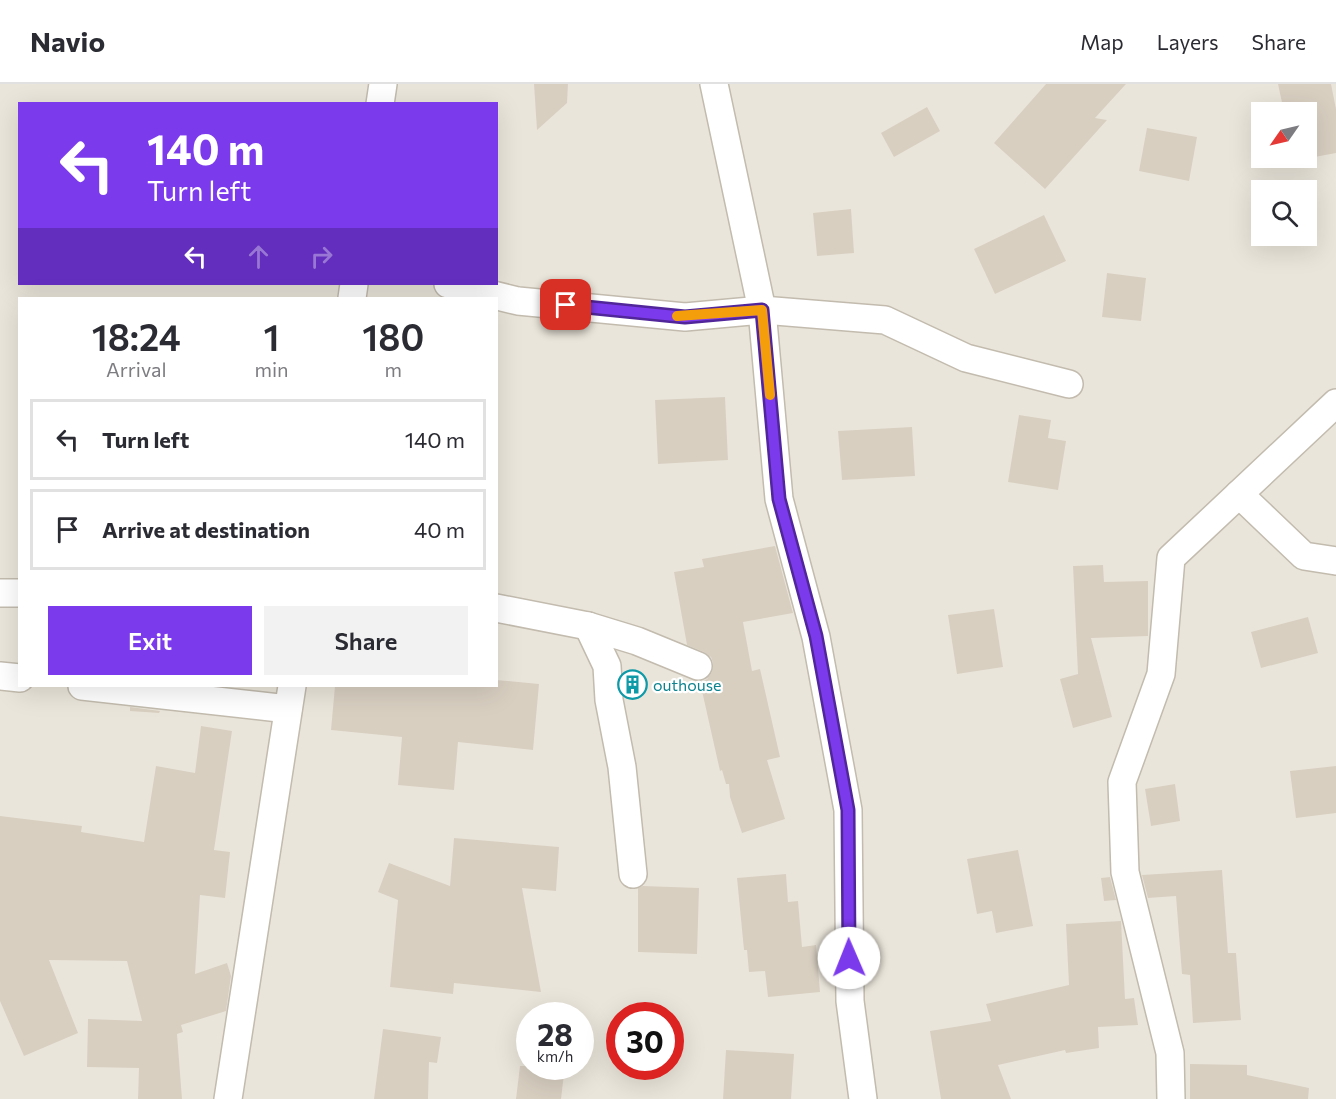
<!DOCTYPE html>
<style>
body{margin:0;font-family:Commissioner,sans-serif;background:#f2f2f3;color:#2b2b33;height:100vh;display:flex;flex-direction:column;font-size:22px;white-space:nowrap}
*{box-sizing:border-box;margin:0}
p{font-size:20px;color:#7c7c81}
.icon{flex:none;width:33px;height:33px;fill:none;stroke:currentColor;stroke-width:2;stroke-linecap:round;stroke-linejoin:round}
.map{position:relative;flex:1;overflow:hidden}
.panel{position:absolute;left:18px;top:213px;width:480px;height:390px;display:flex;flex-direction:column;background:#fff;border-radius:0px;box-shadow:0 6px 24px #0002}
.panel>*{flex:none}
.top-card{position:absolute;left:18px;top:18px;width:480px;height:183px;border-radius:0px;box-shadow:0 6px 24px #0002;background:#7c3aed;color:#fff;overflow:hidden}
.needle{width:39px;rotate:236deg}
.buttons{position:absolute;left:1251px;top:18px;display:grid;gap:12px}
.buttons a{display:grid;place-items:center;width:66px;height:66px;border-radius:0px;background:#fff;box-shadow:0 6px 24px #0002;font-size:30px}
.speed{position:absolute;left:516px;top:918px;display:flex;gap:12px;font-size:30px;font-weight:700;text-align:center}
.speed>*{display:grid;place-content:center;width:78px;height:78px;border-radius:50%;background:#fff;box-shadow:0 6px 24px #0002;line-height:1}
.speed small{font-size:15px;font-weight:400}
.speed .limit{border:9px solid #d22;background:#fff;color:#111}
.pin{position:absolute;display:grid;place-items:center;width:51px;height:51px;color:#fff;margin:-26px;border-radius:12px;box-shadow:0 3px 9px #0006}
.me{position:absolute;width:66px;margin:-33px;rotate:359deg;stroke-linejoin:round;filter:drop-shadow(0 0 4px #0008)}
.turn{display:flex;align-items:center;gap:21px;height:126px;padding:0 30px;font-size:27px}
.turn .icon{width:78px;height:78px;stroke-width:2.5}
.turn b{display:block;font-size:42px;line-height:51px}
.lanes{display:flex;align-items:center;height:57px;padding:0 30px;background:#0003;justify-content:center;gap:30px;direction:ltr}
.lanes .off{opacity:.35}
.eta{display:flex;justify-content:space-evenly;align-items:center;height:102px;text-align:center}
.eta b{font-size:36px;font-weight:600;line-height:42px}
.button{display:flex;gap:12px;margin-top:auto;padding:12px 30px}
.button a{flex:1;height:69px;border-radius:0px;background:#7c3aed;color:#fff;font-size:24px;font-weight:600;line-height:69px;text-align:center}
.button a+a{background:#f2f2f3;color:#2b2b33}
ul{padding:0;list-style:none}
li{display:flex;align-items:center;gap:18px;height:81px;margin:0 12px 9px;padding:0 18px;border:3px solid #e1e1e2;border-radius:0px}
li div{flex:1}
li b{display:block;font-size:22px}
li em{font-style:normal}
header{display:flex;align-items:center;gap:36px;box-sizing:border-box;height:84px;padding:0 30px;background:#fff;border-bottom:2px solid #e1e1e2}
header strong{font-size:28px}
nav{display:flex;gap:33px;margin-inline-start:auto;font-size:21px}
.map>svg:first-child{display:block}
.residential{fill:#eae5da;fill-rule:evenodd}
.building{fill:#d8cfc1}
.lines{fill:none;stroke-linecap:round;stroke-linejoin:round}
.minor-casing{stroke:#c2bbae;stroke-width:30}
.minor{stroke:#fff;stroke-width:27}
.route-casing{stroke:#51269a;stroke-width:15}
.route{stroke:#7c3aed;stroke-width:10}
.slow{stroke:#f59e0b;stroke-width:10}
.labels{text-anchor:middle;stroke-width:4.5;stroke-linejoin:round;paint-order:stroke}
.culture-label{font-size:16px;fill:#0d838f;stroke:#fff;text-anchor:start}
</style>
<header>
<strong>Navio</strong>
<nav><a>Map</a><a>Layers</a><a>Share</a></nav>
</header>
<div class="map">
<svg width="1336" height="1015" viewBox="0 0 1336 1015">
<rect width="100%" height="100%" fill="#f6f3ec"/>
<path class="residential" d="M0 0H1336V1015H0ZM20 20H496V200H20ZM1262 28H1306V74H1262ZM1262 106H1306V152H1262ZM20 214H496V602H20ZM530 932H580V982H530ZM620 932H670V982H620Z"/>
<g class="building">
<path d="M534 0H568L567 19 537 46Z"/>
<path d="M1046 0H1126L1095 34 1107 36 1045 105 994 59Z"/>
<path d="M1278 0H1331L1336 25V69L1293 77V74H1306V28H1284Z"/>
<path d="M927 23 940 47 894 73 881 49Z"/>
<path d="M1147 44 1197 53 1189 97 1139 87Z"/>
<path d="M851 125 854 169 817 172 813 129Z"/>
<path d="M1044 131 1066 177 995 210 974 165Z"/>
<path d="M1107 189 1146 194 1141 237 1102 233Z"/>
<path d="M725 313 728 376 658 380 655 316Z"/>
<path d="M1019 331 1051 336 1048 354 1066 357 1058 406 1008 398Z"/>
<path d="M912 343 915 392 842 396 838 347Z"/>
<path d="M775 462 793 529 743 538 752 587 760 585 780 673 767 676 785 735 742 749 730 713 729 700H726L722 686 720 687 700 598 707 595 712 588 713 579 711 573 704 568 687 561 674 488 704 483 702 475Z"/>
<path d="M1103 481 1104 498 1148 497V552L1091 554 1112 633 1073 644 1060 595 1078 590 1073 482Z"/>
<path d="M994 525 1003 583 957 590 948 531Z"/>
<path d="M1308 533 1318 569 1261 584 1251 548Z"/>
<path d="M496 596 539 600 533 666 458 658 454 706 398 701 402 653 331 646 335 602H496Z"/>
<path d="M130 623 160 627 159 629 130 627Z"/>
<path d="M201 642 232 647 214 766 230 768 225 814 200 811 195 890 227 879 231 892 226 927 181 941 183 948 177 950 182 1015H138L139 984 87 983 88 935 142 937 127 877 49 876 78 949 24 972 0 917V732L82 742 81 748 144 758 156 682 195 689Z"/>
<path d="M1336 682V729L1296 734 1290 687Z"/>
<path d="M1175 700 1180 737 1151 742 1145 705Z"/>
<path d="M454 754 559 763 556 807 522 804 541 908 454 899 453 910 390 903 398 816 378 808 389 779 450 802Z"/>
<path d="M1018 766 1033 842 996 849 992 827 977 830 967 775Z"/>
<path d="M1222 786 1228 869H1236L1241 936 1193 939 1190 891 1182 890 1176 812 1148 814 1142 791Z"/>
<path d="M786 790 788 818 798 817 802 863 816 861 820 908 768 913 765 887 749 888 747 866H744L737 794Z"/>
<path d="M1110 793 1116 816 1104 817 1101 794Z"/>
<path d="M643 802 699 804 697 870 638 868V804Z"/>
<path d="M1121 837 1125 915 1134 914 1138 941 1098 943 1099 964 1066 969 1065 966 998 981 1011 1015H941L930 947 991 937 986 920 1069 901 1066 840Z"/>
<path d="M383 945 441 953 437 979 429 978 428 1015H374Z"/>
<path d="M726 966 794 970 791 1015H723Z"/>
<path d="M1190 980 1247 981V991L1309 1004 1308 1015H1190Z"/>
<path d="M520 982H565L561 1015H516Z"/>
</g>
<g class="lines">
<defs>
<g id="minor">
<path d="M714 0 762 226 779 415 816 553 848 726 850 917 863 1015"/>
<path d="M380 20 383 0"/>
<path d="M448 200 518 217 685 233 762 226 885 236 966 274 1069 300"/>
<path d="M352 214 354 200"/>
<path d="M1239 410 1304 472 1336 477"/>
<path d="M0 509H20"/>
<path d="M496 524 588 542 637 557 698 582"/>
<path d="M588 542 607 582 609 616 622 683 633 790"/>
<path d="M0 592 20 594"/>
<path d="M82 602 288 625"/>
<path d="M228 1015 292 602"/>
<path d="M1171 1015 1170 969 1125 788 1122 698 1161 590 1171 474 1336 319"/>
</g>
</defs>
<use href="#minor" class="minor-casing"/>
<use href="#minor" class="minor"/>
</g>
<g class="lines">
<defs>
<path id="route" d="M566 221 685 233 762 226 779 415 816 552 848 726 849 874"/>
</defs>
<use href="#route" class="route-casing"/>
<use href="#route" class="route"/>
<path class="slow" d="M677 232 762 226 770 311"/>
</g>
<defs>
<symbol id="building-ring" viewBox="-11 -11 22 22"><circle r="9.5" fill="#fff" stroke="#0f9aa8" stroke-width="1.5"/><path d="M-4-6H4V6H1V3H-1V6H-4ZM-2.5-4.3h1.7v1.8h-1.7ZM.8-4.3h1.7v1.8H.8ZM-2.5-1h1.7V.8h-1.7ZM.8-1h1.7V.8H.8Z" fill="#0f9aa8"/></symbol>
</defs>
<g fill-rule="evenodd">
<use href="#building-ring" x="616" y="584" width="33" height="33"/>
</g>
<g class="labels">
<g class="culture-label">
<text x="653" y="607">outhouse</text>
</g>
</g>
</svg>
<div class="buttons">
<a><svg class="needle" viewBox="-14 -14 28 28"><path d="M0-13l5 13h-10z" fill="#e53935"/><path d="M0 13l5-13h-10z" fill="#7c7c81"/></svg></a>
<a><svg class="icon" aria-label="search" viewBox="0 0 24 24"><circle cx="10" cy="10" r="6"/><path d="M15 15l6 6"/></svg></a>
</div>
<div class="speed"><div>28<small>km/h</small></div><div class="limit">30</div></div>
<div class="pin" style="left:566px;top:221px;background:#d93025"><svg class="icon" aria-label="arrive" viewBox="0 0 24 24"><path d="M6 21V4h12l-3 4 3 4H6"/></svg></div>
<svg class="me" style="left:849px;top:874px" viewBox="-20 -20 40 40"><circle r="19" fill="#fff"/><path d="M0-13L10 11 0 6-10 11z" fill="#7c3aed"/></svg>
<div class="top-card">
<div class="turn"><svg class="icon" aria-label="left" viewBox="0 0 24 24"><path d="M17 20v-9H6M10 6l-5 5 5 5"/></svg><div><b>140 m</b>Turn left</div></div>
<div class="lanes"><svg class="icon" aria-label="left" viewBox="0 0 24 24"><path d="M17 20v-9H6M10 6l-5 5 5 5"/></svg><svg class="icon off" aria-label="ahead" viewBox="0 0 24 24"><path d="M12 20V5M6 11l6-6 6 6"/></svg><svg class="icon off" aria-label="right" viewBox="0 0 24 24"><path d="M7 20v-9h11M14 6l5 5-5 5"/></svg></div>
</div>
<section class="panel">
<div class="eta">
<div><b>18:24</b><p>Arrival</p></div>
<div><b>1</b><p>min</p></div>
<div><b>180</b><p>m</p></div>
</div>
<ul>
<li><svg class="icon" aria-label="left" viewBox="0 0 24 24"><path d="M17 20v-9H6M10 6l-5 5 5 5"/></svg><div><b>Turn left</b></div><em>140 m</em></li>
<li><svg class="icon" aria-label="arrive" viewBox="0 0 24 24"><path d="M6 21V4h12l-3 4 3 4H6"/></svg><div><b>Arrive at destination</b></div><em>40 m</em></li>
</ul>
<div class="button"><a>Exit</a><a>Share</a></div>
</section>
</div>
